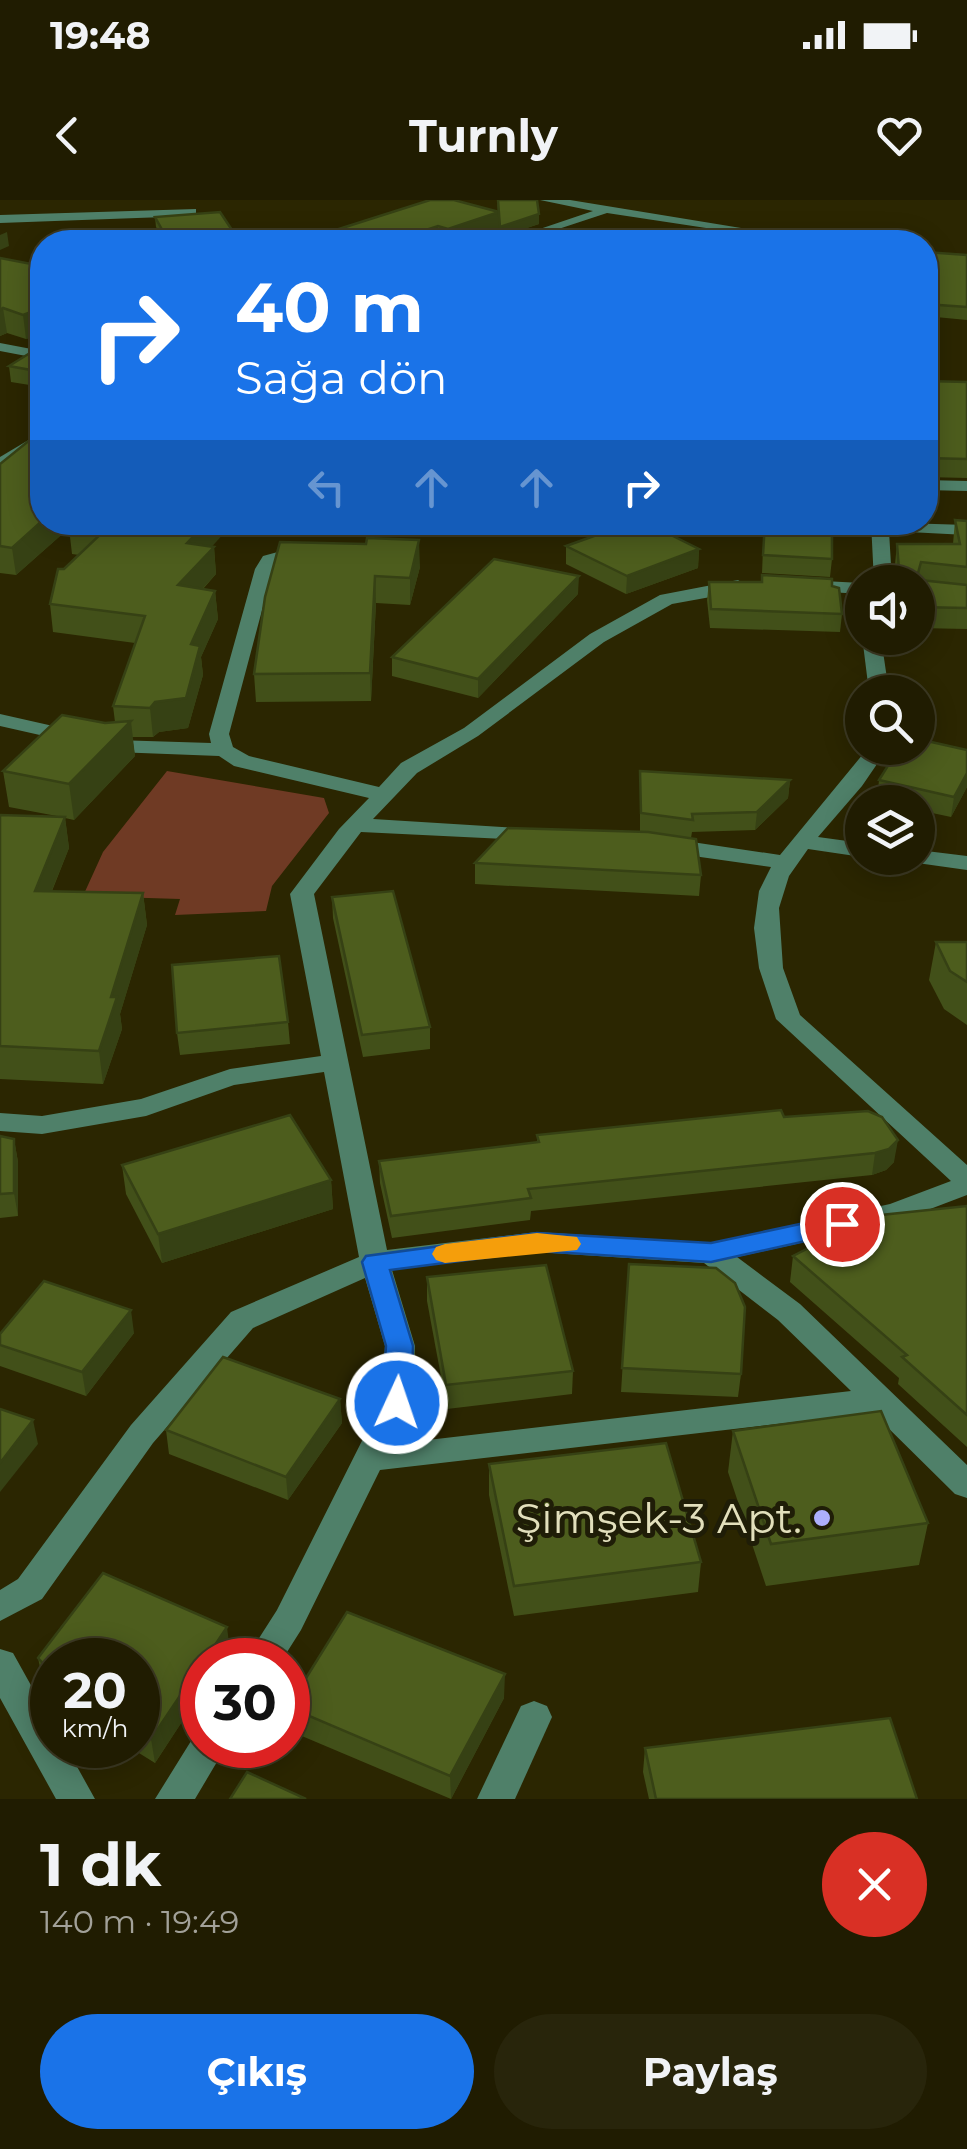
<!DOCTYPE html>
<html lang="tr">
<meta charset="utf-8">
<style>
body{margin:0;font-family:Montserrat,sans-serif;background:#28250b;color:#f1f3f6;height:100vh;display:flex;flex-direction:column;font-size:38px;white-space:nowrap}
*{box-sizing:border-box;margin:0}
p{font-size:32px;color:#a2a199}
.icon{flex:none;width:55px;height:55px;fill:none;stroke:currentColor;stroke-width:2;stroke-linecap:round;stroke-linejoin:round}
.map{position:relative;height:1599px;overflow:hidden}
.drawer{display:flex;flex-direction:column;background:#201c01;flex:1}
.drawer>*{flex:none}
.top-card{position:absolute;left:30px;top:30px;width:908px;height:305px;border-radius:40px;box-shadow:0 5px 25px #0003,0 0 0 2px #3d3a23;background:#1a73e8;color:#fff;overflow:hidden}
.buttons{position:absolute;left:845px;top:365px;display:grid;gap:20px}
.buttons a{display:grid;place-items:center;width:90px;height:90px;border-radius:50%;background:#201c01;box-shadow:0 5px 25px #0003,0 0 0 2px #3d3a23;font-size:50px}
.speed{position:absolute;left:30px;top:1438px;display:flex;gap:20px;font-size:50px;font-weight:700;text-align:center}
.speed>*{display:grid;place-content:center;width:130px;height:130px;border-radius:50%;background:#201c01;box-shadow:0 5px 25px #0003,0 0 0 2px #3d3a23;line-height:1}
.speed small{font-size:25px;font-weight:400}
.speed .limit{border:15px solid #d22;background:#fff;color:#111}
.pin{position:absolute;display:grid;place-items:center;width:85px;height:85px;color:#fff;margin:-42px;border:5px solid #fff;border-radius:50%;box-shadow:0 2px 10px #0007}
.me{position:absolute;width:110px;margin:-55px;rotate:3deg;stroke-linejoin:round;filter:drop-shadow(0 0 8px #0008)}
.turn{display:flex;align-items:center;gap:35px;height:210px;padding:0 40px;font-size:45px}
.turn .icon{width:130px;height:130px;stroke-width:2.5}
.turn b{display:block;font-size:70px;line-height:85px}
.lanes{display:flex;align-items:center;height:95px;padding:0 40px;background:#0003;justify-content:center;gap:50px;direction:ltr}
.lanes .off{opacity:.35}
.round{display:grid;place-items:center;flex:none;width:105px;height:105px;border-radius:52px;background:#28250b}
.summary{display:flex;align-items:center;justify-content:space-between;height:170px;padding:0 40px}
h1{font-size:60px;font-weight:700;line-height:75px}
.action{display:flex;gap:20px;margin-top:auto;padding:20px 40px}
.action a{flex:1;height:115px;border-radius:60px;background:#1a73e8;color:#fff;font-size:40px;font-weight:700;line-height:115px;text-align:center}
.action a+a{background:#28250b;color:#f1f3f6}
.status{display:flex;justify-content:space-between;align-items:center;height:70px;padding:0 50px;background:#201c01;direction:ltr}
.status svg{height:28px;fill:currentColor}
header{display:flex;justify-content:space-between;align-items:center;height:130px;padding:0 40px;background:#201c01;font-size:45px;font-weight:700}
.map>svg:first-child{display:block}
.green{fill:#6f3a24}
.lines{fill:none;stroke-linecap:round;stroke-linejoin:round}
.minor{fill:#4f8069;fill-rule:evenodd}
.wall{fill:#425019}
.shaded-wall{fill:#364114}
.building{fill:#4d5d1d;stroke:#364114;stroke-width:2.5}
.route{fill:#1a73e8;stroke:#114b97;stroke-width:2.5}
.slow{fill:#f59e0b}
.poi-dot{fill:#adaffb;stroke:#1f1d07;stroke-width:4}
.labels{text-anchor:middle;stroke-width:10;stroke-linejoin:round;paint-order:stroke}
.near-poi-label{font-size:42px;fill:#e2dfbc;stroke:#1f1d07;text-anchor:end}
</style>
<div class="status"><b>19:48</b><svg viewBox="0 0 49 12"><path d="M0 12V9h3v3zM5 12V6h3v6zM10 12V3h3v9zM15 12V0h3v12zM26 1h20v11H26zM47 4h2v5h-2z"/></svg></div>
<header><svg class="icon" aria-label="back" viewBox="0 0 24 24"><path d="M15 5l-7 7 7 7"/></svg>Turnly<svg class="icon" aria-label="heart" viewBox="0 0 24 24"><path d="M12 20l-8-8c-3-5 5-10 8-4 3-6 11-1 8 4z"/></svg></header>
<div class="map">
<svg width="967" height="1599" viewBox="0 0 967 1599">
<rect width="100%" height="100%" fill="#2b2601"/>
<path class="green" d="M167 571 324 598 329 613 272 686 266 711 175 715 180 699 83 696 103 652Z"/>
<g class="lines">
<g class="minor">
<path d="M540 0H570L826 42H798L607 13 519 42H501L593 11Z"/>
<path d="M196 9V15L192 16 0 23V15Z"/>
<path d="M0 143 42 151V159L0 151Z"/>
<path d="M42 232V244L0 269V257Z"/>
<path d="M925 280 967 281V291L925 290Z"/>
<path d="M871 322 967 325V335L889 331 892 382H874Z"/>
<path d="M307 344 316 349 313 353 276 364 273 369 229 534 233 547 249 556 379 587 401 563 464 528 590 434 660 395 738 380 747 386 738 392 672 404 604 442 478 536 417 573 373 619 535 629 543 631 546 636 543 641 361 632 314 694 387 1050 537 1032 711 1043 890 1004 951 981 776 819 759 768 754 728 759 691 771 667 665 652 654 645 665 638 780 655 868 548H888L862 586 818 637 862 643V657L808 649 789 676 779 708 783 768 800 815 967 965V995L896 1022 737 1057 800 1104 967 1265V1298L955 1294 873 1213 380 1270 301 1430 282 1460H245L277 1410 381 1203 385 1146 365 1078 253 1128 153 1243 42 1399 0 1421V1390L18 1379 131 1225 231 1112 359 1057 324 872 234 885 146 916 42 934 0 931V913L42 916 141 899 230 869 321 856 290 694 339 629 369 598 234 566 219 556 115 552 0 526V514L115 540 211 543 209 534 255 369 263 356ZM537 1052 704 1063 778 1120 851 1191 393 1244 413 1203 415 1146 392 1070Z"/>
<path d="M803 380 862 383V394L796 390 794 386Z"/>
<path d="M862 436 881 438 889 492H869Z"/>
<path d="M918 650 967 656V670L910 662 907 658H918Z"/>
<path d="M0 1449 13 1453 52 1523V1545H65L95 1599H56L0 1498Z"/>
<path d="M534 1501 547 1506 552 1517 515 1599H477L521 1506Z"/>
<path d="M202 1531V1545H227L195 1599H155L196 1533Z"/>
</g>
</g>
<g class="wall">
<path d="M497 0H537L539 24 500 37 499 24V37L483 42H340L339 29 498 12Z"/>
<path d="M155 17 240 42H165L156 27Z"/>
<path d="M925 52 967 55V120L925 116Z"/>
<path d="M0 58 42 66V134L26 139 7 133 0 136Z"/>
<path d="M42 149V187L11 182 9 166Z"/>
<path d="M925 181 967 182V278L925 277Z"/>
<path d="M0 264 214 347 216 374 203 389 215 391 218 419 201 457 203 475 188 528 159 532 153 537H132L135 556 74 620 65 618 69 648 52 691 143 693 147 725 120 814 122 829 103 884 0 879V615L62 617 9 607 3 571 105 523 115 522 113 506 135 443 53 432 50 404 64 369 79 355 72 354 69 328 16 375 0 373Z"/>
<path d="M955 320 967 321V429L918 428V382H896L895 364 897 344H953Z"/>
<path d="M764 322H838V325H832V359L830 377 762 373Z"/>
<path d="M566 346 699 349 698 368 626 394 566 364Z"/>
<path d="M420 367 410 405 376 403 371 501 256 502 254 474 265 397Z"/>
<path d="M709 382 832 386 842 414 840 432 710 428 707 400Z"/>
<path d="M578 394 478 498 392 476V457Z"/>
<path d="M967 550V587L951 617 918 610V602H887L877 600 879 580Z"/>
<path d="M640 571 790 580 788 598 755 630 692 632 691 638 640 631Z"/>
<path d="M475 663 701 675 699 696 475 684Z"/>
<path d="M332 697 430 827V849L363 857 333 718Z"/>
<path d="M936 742H967V825L944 809 929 780Z"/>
<path d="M288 822 290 844 180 855 177 833Z"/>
<path d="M868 911 894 962 886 970 872 975 531 1011 530 1020 392 1038 380 983 379 961 537 943V935Z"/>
<path d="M0 936 14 939 18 962V1016L0 1018Z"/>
<path d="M122 965 331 980 333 1009 162 1063 126 994Z"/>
<path d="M967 1006V1247L898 1184 899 1178 790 1082 793 1056Z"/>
<path d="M629 1064 741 1174 738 1197 621 1192Z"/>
<path d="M427 1077 573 1171 572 1194 447 1209 427 1101Z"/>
<path d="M134 1133 86 1196 0 1166V1134Z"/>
<path d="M340 1199 342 1223 288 1300 169 1254 166 1230Z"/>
<path d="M733 1231 928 1323 919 1365 766 1386 728 1272Z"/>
<path d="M489 1264 701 1362 698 1392 514 1416 489 1295Z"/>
<path d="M230 1451 202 1460V1491L155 1563 126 1545H138V1460H52V1491L43 1482 38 1458Z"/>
<path d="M504 1498 451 1599 290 1531 288 1507Z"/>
<path d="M645 1548 917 1599H649L643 1572Z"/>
</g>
<g class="shaded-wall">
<path d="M499 12V37L483 42H448V29Z"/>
<path d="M539 14V24L500 37V27Z"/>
<path d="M438 26V42H389Z"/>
<path d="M7 32 9 46 0 50V35Z"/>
<path d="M3 108 7 133 0 136V110Z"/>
<path d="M42 108V134L26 139 23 115Z"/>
<path d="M42 321V322H76L16 375 12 348Z"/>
<path d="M207 322H234L190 371 187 343Z"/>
<path d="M419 340 420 367 410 405V378Z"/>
<path d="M214 347 216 374 180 413 178 385Z"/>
<path d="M699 349 698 368 626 394 627 376Z"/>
<path d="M375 376 376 403 371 501 370 473Z"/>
<path d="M579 376 578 394 478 498V479Z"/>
<path d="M215 391 218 419 201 457 203 475 188 528 159 532 153 537 150 508 191 444Z"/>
<path d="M131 521 135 556 74 620 69 584Z"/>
<path d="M967 573V587L951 617 954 597Z"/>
<path d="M790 580 788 598 755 630 757 612Z"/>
<path d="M65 617 69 648 39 722 35 691Z"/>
<path d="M143 693 147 725 120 814 122 829 103 884 99 851 111 797Z"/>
<path d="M14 939 18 962V1016L14 993Z"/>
<path d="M898 940 894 962 886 970 872 975 875 953Z"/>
<path d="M331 980 333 1009 162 1063 158 1034Z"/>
<path d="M131 1110 134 1133 86 1196 82 1172Z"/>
<path d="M340 1199 342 1223 288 1300 286 1277Z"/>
<path d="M33 1220 38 1244 0 1292V1263Z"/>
<path d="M227 1427 230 1451 224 1460H205Z"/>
<path d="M202 1463V1491L155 1563 151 1539Z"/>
<path d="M505 1474 504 1498 451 1599 450 1576Z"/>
</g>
<g class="building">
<path d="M430 0H454L499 12 448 29 438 26 389 42 339 29Z"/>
<path d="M498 0H537L539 14 500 27Z"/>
<path d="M220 12 240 42H169L155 17Z"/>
<path d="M925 52 967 55V107L925 104Z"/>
<path d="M0 58 42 66V108L23 115 3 108 0 110Z"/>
<path d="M38 148 42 149V172L9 166Z"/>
<path d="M925 181 967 182V259L925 258Z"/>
<path d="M41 231H42V321L12 348 0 346V264Z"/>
<path d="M955 320 967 321V367L921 362 917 377 920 380 967 385V408L918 407V382H900L897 344H960Z"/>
<path d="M70 322H207L187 343 214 347 178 385 215 391 191 444 200 446 186 498 155 502 150 508 113 506 145 416 50 404 58 369H64L104 331 69 327Z"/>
<path d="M633 322H645L699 349 627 376 566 346Z"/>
<path d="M765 322H832V359L763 355Z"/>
<path d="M367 338 419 340 410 378 375 376 370 473 254 474 265 397 280 342 366 344Z"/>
<path d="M494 359 579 376 478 479 392 457Z"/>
<path d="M762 375 832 379V386L839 388 842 414 711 409 709 382H762Z"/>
<path d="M62 515 105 523 131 521 69 584 3 571Z"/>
<path d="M918 539 967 550V573L954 597 879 580 899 548H918Z"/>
<path d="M640 571 790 580 757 612 692 614 693 620 641 613Z"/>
<path d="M0 615 65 617 35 691 143 693 111 797H117L99 851 0 846Z"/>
<path d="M508 628 648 632 696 639 701 675 475 663Z"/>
<path d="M393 691 430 827 362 835 332 697Z"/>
<path d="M936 742H967V782L950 771Z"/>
<path d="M279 756 288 822 177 833 172 765Z"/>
<path d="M781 910 784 917 868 911 882 917 898 940 889 949 875 953 528 989 531 998 391 1016 379 961 539 942 537 935Z"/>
<path d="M290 915 331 980 158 1034 122 965Z"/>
<path d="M0 936 14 939V993L0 994Z"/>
<path d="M967 1006V1215L902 1157 907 1155 793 1056 871 1016Z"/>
<path d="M629 1064 716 1068 735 1083 745 1107 741 1174 622 1168Z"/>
<path d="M546 1065 573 1171 446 1185 427 1077Z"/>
<path d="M44 1081 131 1110 82 1172 0 1145V1134Z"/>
<path d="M223 1157 340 1199 286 1277 166 1230Z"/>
<path d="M0 1209 33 1220 0 1263Z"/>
<path d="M881 1211 928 1323 771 1344 733 1231Z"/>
<path d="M666 1243 701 1362 514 1386 489 1264Z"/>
<path d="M103 1373 227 1427 205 1460H202V1463L151 1539 138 1531V1460H52V1473L38 1458Z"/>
<path d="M347 1412 505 1474 450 1576 288 1507Z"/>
<path d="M890 1518 917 1599H656L645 1548Z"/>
<path d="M247 1572 306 1599H230Z"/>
</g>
<path class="route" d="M842 1015 851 1018 855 1024 851 1031 711 1062 537 1051 390 1070 413 1146 411 1203 407 1211 397 1214 387 1211 382 1203 386 1146 362 1062 366 1056 537 1033 711 1043Z"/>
<path class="slow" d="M537 1033 577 1037 581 1044 577 1050 445 1063 436 1060 432 1054 436 1047 445 1044Z"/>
<circle class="poi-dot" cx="822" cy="1318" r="10"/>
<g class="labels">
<g class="near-poi-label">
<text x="802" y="1333">Şimşek-3 Apt.</text>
</g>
</g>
</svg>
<div class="buttons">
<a><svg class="icon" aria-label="sound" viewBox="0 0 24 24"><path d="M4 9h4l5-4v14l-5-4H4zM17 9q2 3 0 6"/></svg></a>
<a><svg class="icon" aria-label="search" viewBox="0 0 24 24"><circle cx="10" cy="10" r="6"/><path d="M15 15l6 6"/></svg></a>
<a><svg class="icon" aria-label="layers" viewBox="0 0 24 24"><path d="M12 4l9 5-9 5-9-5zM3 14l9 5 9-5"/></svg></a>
</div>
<div class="speed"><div>20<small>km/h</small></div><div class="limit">30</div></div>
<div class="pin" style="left:842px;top:1024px;background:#d93025"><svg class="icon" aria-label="arrive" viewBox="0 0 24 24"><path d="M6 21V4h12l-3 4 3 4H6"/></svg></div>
<svg class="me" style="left:397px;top:1203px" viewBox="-20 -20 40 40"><circle r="17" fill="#1a73e8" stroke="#fff" stroke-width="3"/><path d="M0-11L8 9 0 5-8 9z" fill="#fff"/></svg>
<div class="top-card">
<div class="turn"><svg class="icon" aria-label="right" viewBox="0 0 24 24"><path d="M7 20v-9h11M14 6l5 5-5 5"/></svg><div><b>40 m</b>Sağa dön</div></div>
<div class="lanes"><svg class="icon off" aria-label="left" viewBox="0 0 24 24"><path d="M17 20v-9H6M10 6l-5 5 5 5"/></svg><svg class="icon off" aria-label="ahead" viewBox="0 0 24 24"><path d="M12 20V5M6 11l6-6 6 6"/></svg><svg class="icon off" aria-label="ahead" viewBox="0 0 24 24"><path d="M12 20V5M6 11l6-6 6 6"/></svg><svg class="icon" aria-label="right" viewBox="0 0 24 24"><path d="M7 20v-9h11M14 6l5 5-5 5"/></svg></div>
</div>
</div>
<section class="drawer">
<div class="summary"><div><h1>1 dk</h1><p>140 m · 19:49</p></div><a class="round" style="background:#d93025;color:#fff"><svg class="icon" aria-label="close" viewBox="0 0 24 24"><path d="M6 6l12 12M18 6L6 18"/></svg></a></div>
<div class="action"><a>Çıkış</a><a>Paylaş</a></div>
</section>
